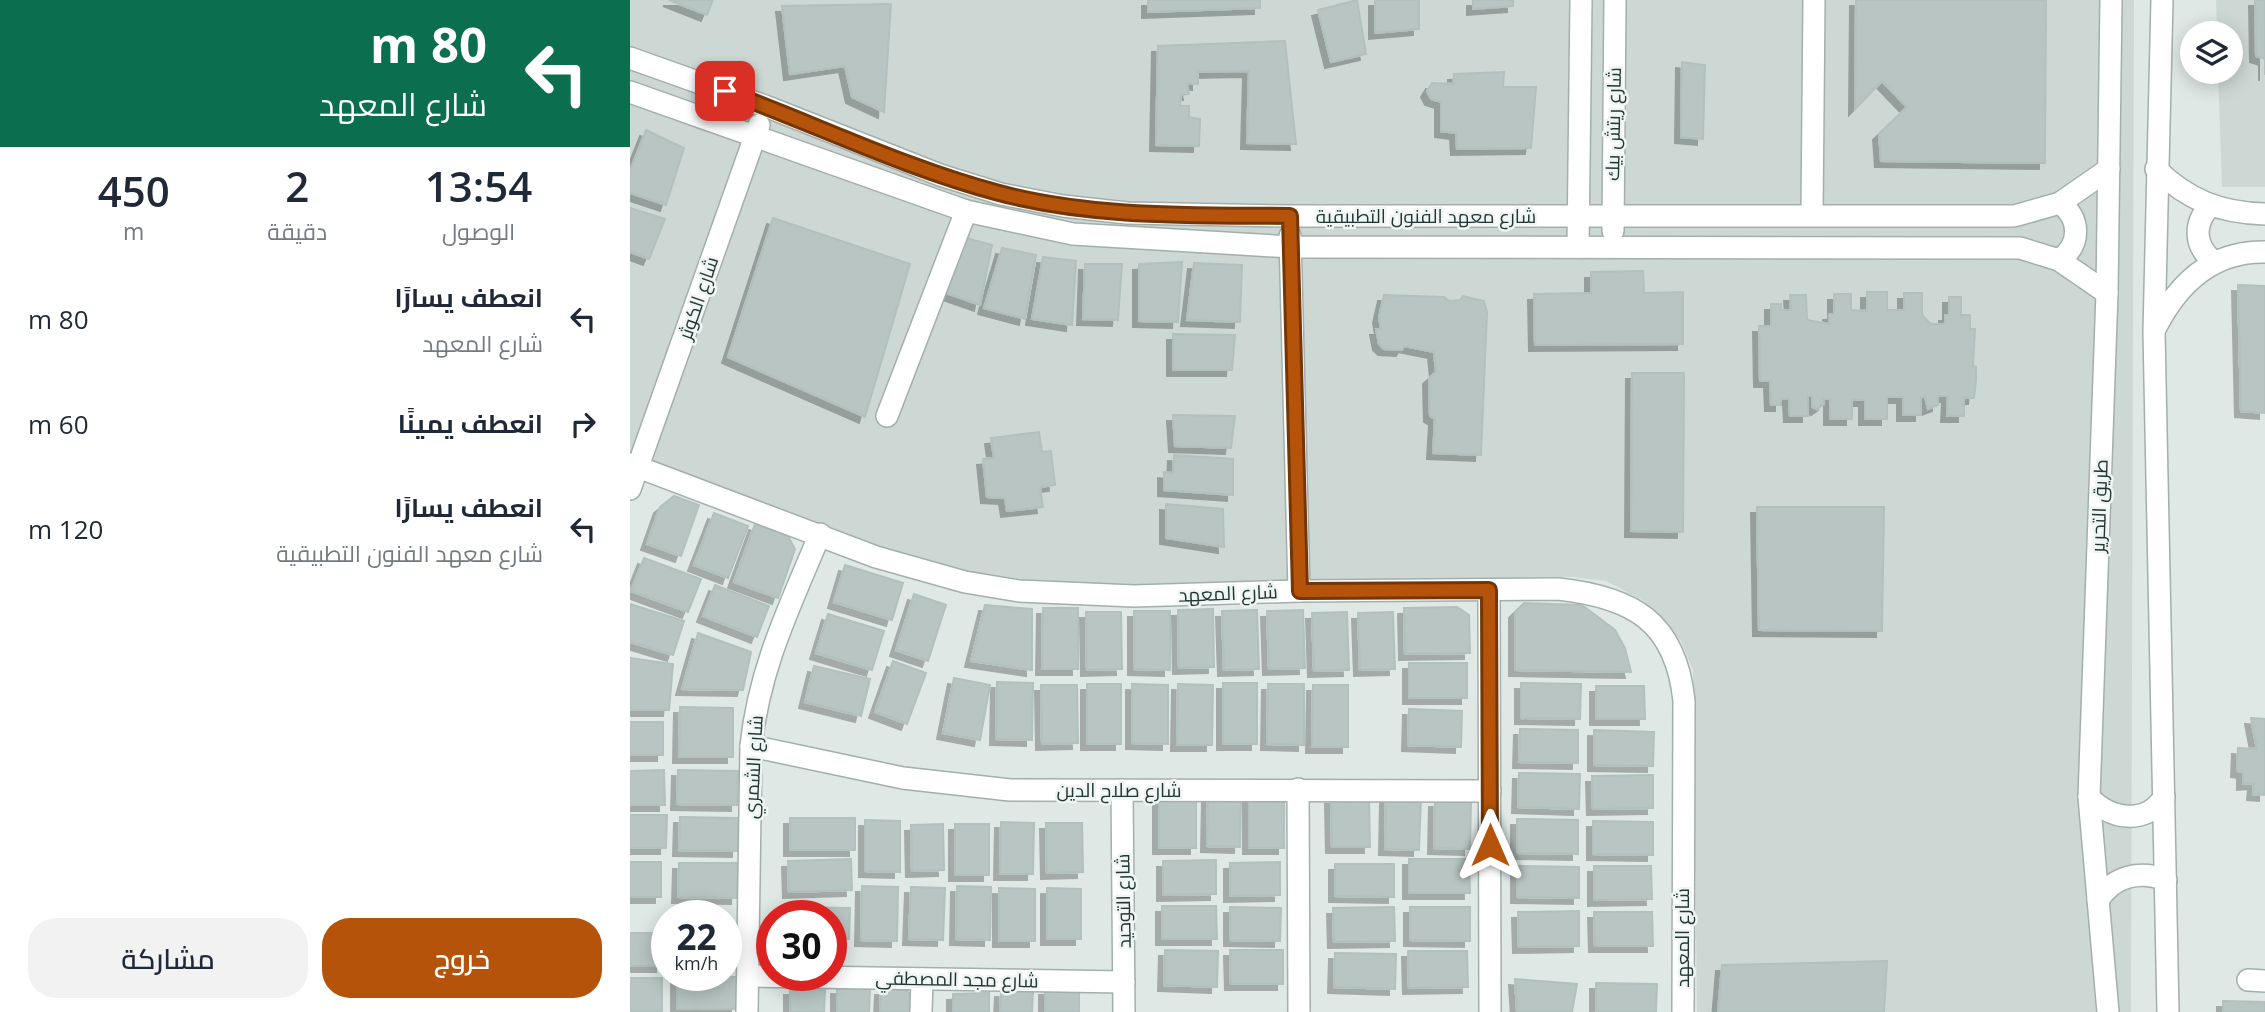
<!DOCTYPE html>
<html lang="ar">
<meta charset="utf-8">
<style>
body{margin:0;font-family:"Open Sans",Cairo,sans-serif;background:#f2f2f3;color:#1f2937;direction:rtl;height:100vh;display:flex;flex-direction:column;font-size:26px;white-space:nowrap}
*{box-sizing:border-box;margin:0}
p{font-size:23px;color:#747a83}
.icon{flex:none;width:38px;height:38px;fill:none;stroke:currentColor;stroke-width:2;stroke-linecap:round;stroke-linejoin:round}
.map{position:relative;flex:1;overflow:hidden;direction:ltr}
.panel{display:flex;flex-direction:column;background:#fff;width:630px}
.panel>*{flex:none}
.banner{background:#0b6e4f;color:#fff;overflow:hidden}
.fabs{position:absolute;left:1550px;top:21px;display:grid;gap:14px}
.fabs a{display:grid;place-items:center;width:63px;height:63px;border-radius:50%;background:#fff;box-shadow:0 4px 18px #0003;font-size:35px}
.speed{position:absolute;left:21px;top:900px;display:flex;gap:14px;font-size:35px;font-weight:700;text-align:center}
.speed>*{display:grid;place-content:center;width:91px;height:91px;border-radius:50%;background:#fff;box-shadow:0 4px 18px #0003;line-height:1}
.speed small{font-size:18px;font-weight:400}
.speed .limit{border:10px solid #d22;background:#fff;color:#111}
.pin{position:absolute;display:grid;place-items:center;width:60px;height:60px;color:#fff;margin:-30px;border-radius:14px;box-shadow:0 4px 10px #0006}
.me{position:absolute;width:77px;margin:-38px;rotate:0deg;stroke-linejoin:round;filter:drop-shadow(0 0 5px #0008)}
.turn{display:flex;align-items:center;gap:24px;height:147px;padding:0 28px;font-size:32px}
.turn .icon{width:91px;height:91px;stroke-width:2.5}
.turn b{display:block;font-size:49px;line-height:60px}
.eta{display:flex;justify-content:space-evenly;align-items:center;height:119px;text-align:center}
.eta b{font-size:42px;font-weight:600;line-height:49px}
.cta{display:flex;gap:14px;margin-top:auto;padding:14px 28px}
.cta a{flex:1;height:80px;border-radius:28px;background:#b45309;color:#fff;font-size:28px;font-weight:600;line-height:80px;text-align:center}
.cta a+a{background:#f2f2f3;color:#1f2937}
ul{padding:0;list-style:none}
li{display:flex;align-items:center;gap:21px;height:105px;padding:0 28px}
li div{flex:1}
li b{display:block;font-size:26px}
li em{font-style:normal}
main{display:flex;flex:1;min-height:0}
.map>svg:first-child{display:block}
.built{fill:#cdd8d5}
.building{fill:#b8c5c2;stroke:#b2c1bd;stroke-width:2;filter:url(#shadow)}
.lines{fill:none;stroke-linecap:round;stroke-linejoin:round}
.minor-casing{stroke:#a3afac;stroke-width:24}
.minor{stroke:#fff;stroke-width:21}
.route-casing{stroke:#753606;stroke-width:18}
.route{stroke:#b45309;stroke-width:12}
.labels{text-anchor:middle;stroke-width:5;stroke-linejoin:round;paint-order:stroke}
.street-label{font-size:19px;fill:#223634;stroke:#eff5f3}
</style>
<main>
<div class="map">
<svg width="1635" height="1012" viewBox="0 0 1635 1012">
<defs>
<filter id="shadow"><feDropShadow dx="-6" dy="6" stdDeviation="0" flood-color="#0004"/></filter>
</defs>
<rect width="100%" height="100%" fill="#dfe8e5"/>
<g class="built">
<path d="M0 0H1504L1501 1012H1067L1063 670 1051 641 1014 601 976 581 942 577 437 591 334 577 0 461Z"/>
<path d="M1586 0H1635V187H1592L1588 72H1601V33H1587Z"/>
</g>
<g class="building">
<path d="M39 0H83L77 15Z"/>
<path d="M518 0H630V8L518 12Z"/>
<path d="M727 0 736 54 701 62 688 10Z"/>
<path d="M745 0H789V29L745 33Z"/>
<path d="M843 0H883V6L843 9Z"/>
<path d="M1226 0H1416L1415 163 1251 161 1249 134 1277 107 1252 81 1225 109Z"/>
<path d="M1625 0H1635V75V59L1626 56Z"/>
<path d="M261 4 254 112 222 97 215 66 160 74 152 6Z"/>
<path d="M655 41 666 144 617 143 619 71 568 72V84H557L559 94 551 95 550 106H559V117L570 119 569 146 526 145 528 46Z"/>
<path d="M1052 62 1075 65 1073 139 1051 137Z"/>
<path d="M874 72 873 87H906L901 148 827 149 826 133 811 131V102L801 99 797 91 802 83 823 84 824 74Z"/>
<path d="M16 130 54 148 36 205 0 193V171Z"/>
<path d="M0 208 35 219 19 259 0 252Z"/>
<path d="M143 218 280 264 235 417 98 357Z"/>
<path d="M332 237 362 245 350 305 310 291Z"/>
<path d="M372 248 406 255 395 319 354 308Z"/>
<path d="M413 257 446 261 442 325 402 319Z"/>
<path d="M552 262 548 322 509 321V264Z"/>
<path d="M564 263 612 265 610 322 557 320Z"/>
<path d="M455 264H492L488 320 453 319Z"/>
<path d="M1013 271 1014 293 1053 292V344L905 345 904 294 961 293V272Z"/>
<path d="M1608 285 1635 286V413L1611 411Z"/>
<path d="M1237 292H1257V310H1274V293H1292V315L1301 324H1315V315H1319V297H1331V315H1340V329H1345L1343 366 1346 367V380L1344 398H1334V416H1317L1318 396H1308V405L1298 409 1295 397H1291V415H1273V397H1257V419H1235V400H1222V419H1200V399H1193L1194 404 1187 409 1182 407V396H1178V416H1160L1159 399H1151V405H1141L1140 381H1130L1129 326H1141V304H1151V310H1161L1160 295H1176L1177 320 1199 324V314H1204V294H1221V310L1237 311Z"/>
<path d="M754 295 814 297 819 301 830 300 833 296 854 301 857 312 851 455 803 453 805 419 800 416 799 378 806 372 804 352 774 346 772 350 754 349 749 344 746 329H751L749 317Z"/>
<path d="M543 334 605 335 602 370H543Z"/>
<path d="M1002 373H1054L1053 532 1001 531Z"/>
<path d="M543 415 605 416 601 448 545 446Z"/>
<path d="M409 432 412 452 421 451 425 485 410 487 413 507 377 511 375 498 357 497 353 459 364 458 361 438Z"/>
<path d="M544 455 603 459V495L534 490V472L543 473Z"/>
<path d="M44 496 69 505 51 556 17 544 30 507Z"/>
<path d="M536 504 593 509 594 547 536 538Z"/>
<path d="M1127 507H1254L1252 631 1129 630Z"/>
<path d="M84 513 118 526 98 578 64 565Z"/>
<path d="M125 524 158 536 165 549 148 598 104 582Z"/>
<path d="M14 558 71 579 58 612 1 591Z"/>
<path d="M215 565 273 583 262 620 204 602Z"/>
<path d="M85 585 139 606 127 637 73 616Z"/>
<path d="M284 594 316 605 298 661 266 650Z"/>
<path d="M894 603 952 605 985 630 995 648 1001 672 885 670V612Z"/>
<path d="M0 604 54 621 43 655 0 642Z"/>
<path d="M355 605 402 609V670L341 661Z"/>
<path d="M827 607 839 615 840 653 775 654 774 608Z"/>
<path d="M413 608H448V669H412Z"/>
<path d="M583 609 584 667 549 668 548 610Z"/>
<path d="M627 610 629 669 594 670 592 611Z"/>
<path d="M673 610 675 668 639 669 637 611Z"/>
<path d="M504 611H540V670L504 669Z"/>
<path d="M456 612H491L492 669 457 670Z"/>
<path d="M717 612 719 670 684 671 682 613Z"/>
<path d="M763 612 765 669 730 670 728 613Z"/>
<path d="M198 614 254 631 242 670 186 653Z"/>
<path d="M68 633 121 652 113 690 52 689Z"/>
<path d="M0 658 43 664 39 710H0Z"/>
<path d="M263 661 296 673 277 724 245 712Z"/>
<rect x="779" y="663" width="58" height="35"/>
<path d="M184 666 240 679 231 716 175 702Z"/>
<path d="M324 678 360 685 350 740 313 733Z"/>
<path d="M367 682 403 683 402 740 366 739Z"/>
<rect x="593" y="683" width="34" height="61"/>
<path d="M891 683 951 684 950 719 891 718Z"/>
<rect x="457" y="684" width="34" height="60"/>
<path d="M502 684 538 685V744L502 743Z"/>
<path d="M548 684 583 685 582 745H547Z"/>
<path d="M638 684H674V745L637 744Z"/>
<path d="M411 685H447L448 743 412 744Z"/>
<path d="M683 685H718V747H682Z"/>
<path d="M966 686H1014L1015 719H966Z"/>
<path d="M50 707 103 708V757H49Z"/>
<path d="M779 709 832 711 831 747 778 745Z"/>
<path d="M1621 718 1635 719V795L1623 794 1624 783 1613 784V772L1607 771 1608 748 1627 749Z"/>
<rect x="0" y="722" width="33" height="33"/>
<path d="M890 729 948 730V763L889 762Z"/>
<path d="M964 730 1024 732 1023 766 964 765Z"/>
<path d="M34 770 35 805H0V771Z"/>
<path d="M48 770 108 771 107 805 47 804Z"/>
<path d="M889 773 950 774 949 809 888 807Z"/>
<path d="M1023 775V808L963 809 962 776Z"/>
<path d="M578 796 611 797 610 847 577 846Z"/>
<rect x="529" y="797" width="37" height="51"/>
<rect x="619" y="797" width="35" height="51"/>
<path d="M739 797 740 847H702L701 798Z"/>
<path d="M756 797 791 798 789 850 755 849Z"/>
<path d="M805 801H841L840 849 804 848Z"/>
<path d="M0 815H37L36 848H0Z"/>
<path d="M50 817 108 818V851L49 850Z"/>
<rect x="160" y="818" width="65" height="32"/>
<path d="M887 819 948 820V854L887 853Z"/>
<path d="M235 820 270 821V872L235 871Z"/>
<path d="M963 821 1023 822V855L963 854Z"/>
<path d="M371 822 404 823 403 874H370Z"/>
<path d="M416 823H452L453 872 417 873Z"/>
<path d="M313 824 314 870 282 871 281 825Z"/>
<rect x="325" y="824" width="34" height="51"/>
<path d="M221 859 222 890 159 892 158 861Z"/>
<path d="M779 859H839L840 893H779Z"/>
<path d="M586 860V894L533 895V861Z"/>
<rect x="0" y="862" width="31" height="35"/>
<path d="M650 862V895L600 896V863Z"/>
<path d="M49 863H108L107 898 48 897Z"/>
<path d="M705 864H764V897L705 896Z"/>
<path d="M887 866 949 867V898L887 897Z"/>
<path d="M964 866H1021L1022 899 964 900Z"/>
<path d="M232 886 268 887 267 941 231 940Z"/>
<path d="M327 886 361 887 360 940 326 939Z"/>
<path d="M281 887 315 888 313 940 279 939Z"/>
<path d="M369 888 405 889V941H369Z"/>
<path d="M417 888 451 889V939H417Z"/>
<path d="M532 906H586L587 939H532Z"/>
<path d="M161 907 220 908 219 939 201 938V915H160Z"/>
<path d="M600 907 651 908 650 941 600 940Z"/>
<path d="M764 907 765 941 704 942 703 908Z"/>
<path d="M780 907H840V941L780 940Z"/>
<path d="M949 911V946L889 947 888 912Z"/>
<path d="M964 912H1022L1023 946H965Z"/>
<rect x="0" y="933" width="32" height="33"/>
<rect x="96" y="933" width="12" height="32"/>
<path d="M535 950 588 951 587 987 534 985Z"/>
<path d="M600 950H653V984H601Z"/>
<path d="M778 951H837L838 987 779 988Z"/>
<path d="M705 953 766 954 765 989 704 987Z"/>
<path d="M1257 961 1254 1012H1088L1092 965Z"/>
<path d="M47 976 107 977V1009H47Z"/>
<path d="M0 978H32V1012L0 1011Z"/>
<path d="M885 979 947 984 942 1012 887 1011Z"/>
<path d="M966 983 1027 984 1026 1012H966Z"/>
<path d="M207 988 240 989 239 1012H207Z"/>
<path d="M160 989 195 990 194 1012H160Z"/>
<path d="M251 989 275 990 282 995V1012H250Z"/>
<rect x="415" y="989" width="34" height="23"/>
<path d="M371 991 403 992 402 1012H370Z"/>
<path d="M359 993V1012H323V994Z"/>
<path d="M1593 1001 1635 1002V1012H1593Z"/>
</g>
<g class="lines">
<defs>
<g id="minor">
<path d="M1532 0 1524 332 1538 1012"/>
<path d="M0 58 135 106 310 175 371 194 433 206 497 213 660 216H1384L1430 203 1479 169"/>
<path d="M0 92 336 211 443 234 661 247 1390 248 1429 260 1477 293"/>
<path d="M1526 169C1558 200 1590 213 1635 214"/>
<path d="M1580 206C1563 224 1564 246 1584 262"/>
<path d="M1182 214 1184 0"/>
<path d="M983 231 985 0"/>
<path d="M660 236 669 591"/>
<path d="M948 247 951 0"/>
<path d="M1429 260C1451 245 1451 219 1430 203"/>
<path d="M1526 327C1549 282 1583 251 1635 252"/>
<path d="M257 416 336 211"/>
<path d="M0 464 246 557 335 582 389 591 504 596 669 591 928 589C1003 597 1046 622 1054 701L1053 1012"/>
<path d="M0 489 129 125"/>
<path d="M859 590 860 1012"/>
<path d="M121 746 273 778 380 790 860 791"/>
<path d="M668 789 669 1012"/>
<path d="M492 790 494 1012"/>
<path d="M1459 797C1479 819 1516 826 1534 797"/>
<path d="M1468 900C1484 876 1509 870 1536 880"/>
<path d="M118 976 494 982"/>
<path d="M1618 980 1635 981"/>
<path d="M117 1012 121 746C129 668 160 606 190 534"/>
<path d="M291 1012 292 979"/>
<path d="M1478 1012 1459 797 1477 293 1481 0"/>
</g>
</defs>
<use href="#minor" class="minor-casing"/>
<use href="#minor" class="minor"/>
</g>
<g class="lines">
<defs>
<path id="route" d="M95 91C187 125 275 168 369 193 463 218 563 215 660 216L670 591 859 590 860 845"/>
</defs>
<use href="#route" class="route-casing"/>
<use href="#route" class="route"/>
</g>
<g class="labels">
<g class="street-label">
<text transform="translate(983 124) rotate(-89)" y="7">شارع ريتش بيك</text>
<text x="796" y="223">شارع معهد الفنون التطبيقية</text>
<text transform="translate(68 298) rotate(-71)" y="7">شارع الكوثر</text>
<text transform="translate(1469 506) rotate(-88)" y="7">طريق التحرير</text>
<text transform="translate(598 593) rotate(-2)" y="7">شارع المعهد</text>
<text transform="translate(123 767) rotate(-87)" y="7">شارع الشمري</text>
<text x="489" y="797">شارع صلاح الدين</text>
<text transform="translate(493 901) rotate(-91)" y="7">شارع التوحيد</text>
<text transform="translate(1052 938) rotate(-90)" y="7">شارع المعهد</text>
<text transform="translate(327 979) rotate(1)" y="7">شارع مجد المصطفي</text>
</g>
</g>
</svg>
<div class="fabs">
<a><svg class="icon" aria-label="layers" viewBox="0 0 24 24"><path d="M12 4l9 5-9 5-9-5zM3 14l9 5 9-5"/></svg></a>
</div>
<div class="speed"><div>22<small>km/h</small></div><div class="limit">30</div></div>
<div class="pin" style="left:95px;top:91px;background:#d93025"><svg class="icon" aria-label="arrive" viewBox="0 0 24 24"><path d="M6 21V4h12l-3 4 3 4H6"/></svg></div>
<svg class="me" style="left:860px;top:845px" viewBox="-20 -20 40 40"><path d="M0-17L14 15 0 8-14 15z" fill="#b45309" stroke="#fff" stroke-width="4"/></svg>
</div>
<section class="panel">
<div class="banner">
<div class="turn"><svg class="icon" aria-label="left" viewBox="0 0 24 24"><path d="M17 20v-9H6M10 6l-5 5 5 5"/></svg><div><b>80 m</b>شارع المعهد</div></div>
</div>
<div class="eta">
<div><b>13:54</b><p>الوصول</p></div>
<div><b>2</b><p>دقيقة</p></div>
<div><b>450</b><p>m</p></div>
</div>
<ul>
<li><svg class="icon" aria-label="left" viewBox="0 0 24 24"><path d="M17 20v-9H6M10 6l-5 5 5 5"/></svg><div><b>انعطف يسارًا</b><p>شارع المعهد</p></div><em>80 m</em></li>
<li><svg class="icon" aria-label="right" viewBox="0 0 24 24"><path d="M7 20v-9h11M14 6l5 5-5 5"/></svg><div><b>انعطف يمينًا</b></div><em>60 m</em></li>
<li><svg class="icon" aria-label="left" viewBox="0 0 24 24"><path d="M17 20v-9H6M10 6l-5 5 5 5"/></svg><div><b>انعطف يسارًا</b><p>شارع معهد الفنون التطبيقية</p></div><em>120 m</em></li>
</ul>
<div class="cta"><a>خروج</a><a>مشاركة</a></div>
</section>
</main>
